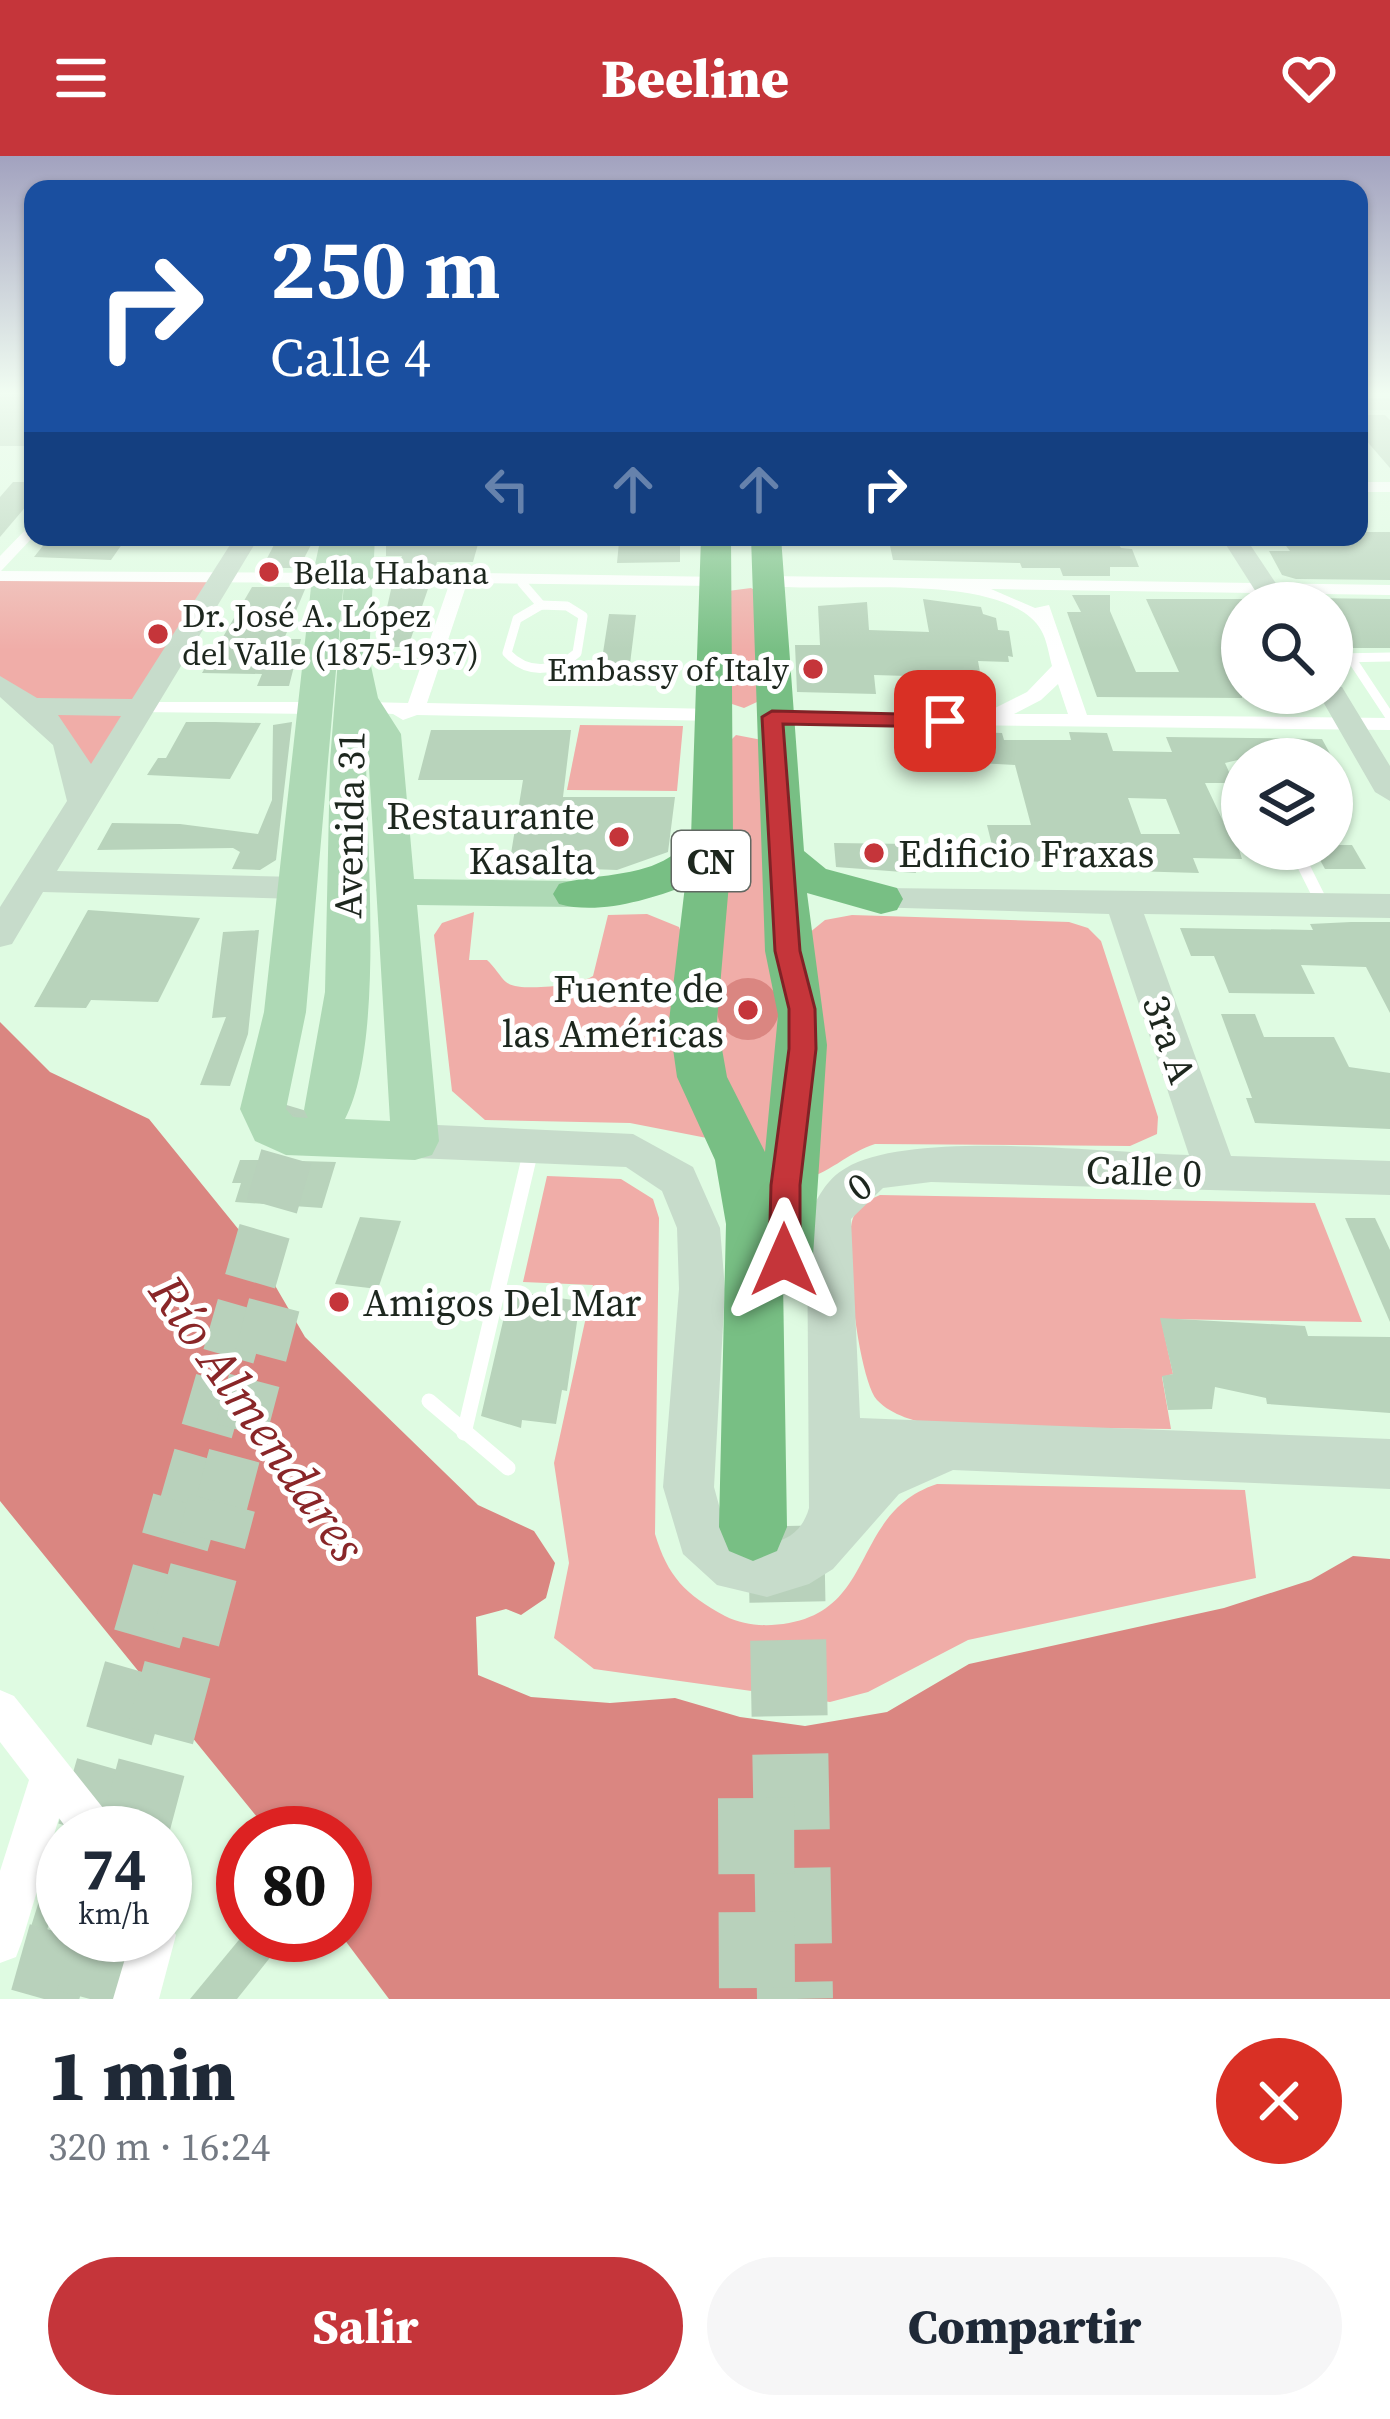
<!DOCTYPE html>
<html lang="es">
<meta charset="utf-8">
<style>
body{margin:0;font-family:"Source Serif 4",serif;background:#f6f6f7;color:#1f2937;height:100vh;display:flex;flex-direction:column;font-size:45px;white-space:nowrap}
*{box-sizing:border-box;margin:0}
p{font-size:39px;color:#747a83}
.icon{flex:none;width:66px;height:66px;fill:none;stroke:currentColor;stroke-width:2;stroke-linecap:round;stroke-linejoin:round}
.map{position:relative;height:1843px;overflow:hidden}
.panel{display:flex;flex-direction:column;background:#fff;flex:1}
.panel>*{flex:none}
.banner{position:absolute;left:24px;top:24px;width:1344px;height:366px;border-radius:24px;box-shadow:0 3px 9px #0004;background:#1a4fa0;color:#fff;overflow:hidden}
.controls{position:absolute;left:1221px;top:426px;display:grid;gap:24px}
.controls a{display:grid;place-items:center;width:132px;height:132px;border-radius:50%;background:#fff;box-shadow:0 3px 9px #0004;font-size:60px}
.speed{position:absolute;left:36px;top:1650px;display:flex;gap:24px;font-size:60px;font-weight:700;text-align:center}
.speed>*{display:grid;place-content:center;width:156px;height:156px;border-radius:50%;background:#fff;box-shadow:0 3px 9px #0004;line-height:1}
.speed small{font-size:30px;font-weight:400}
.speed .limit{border:18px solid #d22;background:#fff;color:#111}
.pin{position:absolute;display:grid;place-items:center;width:102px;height:102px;color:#fff;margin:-51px;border-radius:24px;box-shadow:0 6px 18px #0006}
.me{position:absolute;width:132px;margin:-66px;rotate:0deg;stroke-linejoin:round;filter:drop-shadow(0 0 9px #0008)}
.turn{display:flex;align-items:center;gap:42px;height:252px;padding:0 48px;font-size:54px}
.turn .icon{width:156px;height:156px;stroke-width:2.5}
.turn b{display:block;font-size:84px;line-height:102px}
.lanes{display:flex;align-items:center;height:114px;padding:0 48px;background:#0003;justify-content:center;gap:60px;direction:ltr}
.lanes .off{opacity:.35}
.round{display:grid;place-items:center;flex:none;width:126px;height:126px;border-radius:63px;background:#f6f6f7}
.headline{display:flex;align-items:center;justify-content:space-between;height:204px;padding:0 48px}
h1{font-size:72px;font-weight:800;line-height:90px}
.primary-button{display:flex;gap:24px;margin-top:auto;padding:24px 48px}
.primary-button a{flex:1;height:138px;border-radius:72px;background:#c5353a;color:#fff;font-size:48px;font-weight:800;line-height:138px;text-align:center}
.primary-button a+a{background:#f6f6f7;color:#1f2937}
header{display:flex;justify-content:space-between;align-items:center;height:156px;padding:0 48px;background:#c5353a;color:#fff;font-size:54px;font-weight:800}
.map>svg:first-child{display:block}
.green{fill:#f0ada8}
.water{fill:#da8681}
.building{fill:#b8d3bb;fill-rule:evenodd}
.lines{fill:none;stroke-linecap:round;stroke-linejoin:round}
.primary-tunnel-far2{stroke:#b8d1bb;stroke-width:40;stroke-dasharray:40 21;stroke-linecap:butt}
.primary-tunnel-far1{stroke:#b8d1bb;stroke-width:52;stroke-dasharray:52 26;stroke-linecap:butt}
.primary-tunnel{stroke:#b8d1bb;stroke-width:68;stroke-dasharray:68 33;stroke-linecap:butt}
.highway-tunnel{stroke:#b8d1bb;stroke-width:76;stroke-dasharray:76 38;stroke-linecap:butt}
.lane-far2{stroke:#fff;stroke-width:9}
.lane-far1{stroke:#fff;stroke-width:12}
.lane{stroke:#fff;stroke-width:15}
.street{fill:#fff;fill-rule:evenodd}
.secondary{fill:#c7dccb;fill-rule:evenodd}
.primary{fill:#aed9b5;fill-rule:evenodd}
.highway{fill:#78bf84;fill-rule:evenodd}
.route{fill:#c5353a;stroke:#802226;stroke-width:3}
.poi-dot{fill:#c5353a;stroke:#fff;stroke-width:4.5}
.labels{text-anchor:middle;stroke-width:10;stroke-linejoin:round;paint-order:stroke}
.far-poi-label{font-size:33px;fill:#1d271e;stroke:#fff;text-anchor:start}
.shield{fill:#fff;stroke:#616862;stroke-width:3}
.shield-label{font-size:36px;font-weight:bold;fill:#1d271e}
.poi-label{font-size:39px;fill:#1d271e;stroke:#fff;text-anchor:end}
.street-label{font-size:39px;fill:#1d271e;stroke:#fff}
.near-water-label{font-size:51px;font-style:italic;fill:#892628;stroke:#fff}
</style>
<header><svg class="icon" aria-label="menu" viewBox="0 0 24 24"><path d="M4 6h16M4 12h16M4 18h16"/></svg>Beeline<svg class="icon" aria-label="heart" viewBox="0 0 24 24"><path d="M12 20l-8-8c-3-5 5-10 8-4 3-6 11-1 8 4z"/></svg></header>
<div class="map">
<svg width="1390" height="1843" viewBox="0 0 1390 1843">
<rect width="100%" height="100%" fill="#dffbe2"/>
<g class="green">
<path d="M0 420 223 421 83 647 80 608 0 528Z"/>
<path d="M751 432 756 435 757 546 744 552 726 546 728 435Z"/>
<path d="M580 569 683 570 677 635 567 634Z"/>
<path d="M736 579 762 584 789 864 766 1039 709 885 730 585Z"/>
<path d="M474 756 469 804H487C494 810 501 822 506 826 518 837 580 829 593 820L608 759 647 758 679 771 686 790 712 983 630 967 485 964 452 935 434 779 442 767Z"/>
<path d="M852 759 1069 766 1088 772 1101 785 1158 961 1157 978 1130 990 875 988C848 996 827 1020 801 1023L809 777 825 764Z"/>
<path d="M547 1020 621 1023 653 1043 659 1062 655 1378C668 1421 685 1438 725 1460 745 1470 767 1471 789 1467 877 1451 852 1356 937 1328L1245 1334 1256 1422 968 1484 868 1536 830 1546 594 1513 554 1482 569 1407 554 1307 593 1129 523 1126Z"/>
<path d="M880 1039 1315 1047 1362 1166 1161 1163 1173 1218 1162 1221 1171 1273 936 1270C916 1265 892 1260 877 1244 858 1222 843 1089 853 1062 858 1049 868 1044 880 1039Z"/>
</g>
<g class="water">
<circle cx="748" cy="853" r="31"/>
<path d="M0 866 50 916 149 963 252 1090 305 1181 478 1349 534 1375 555 1407 546 1442 521 1459 506 1453 476 1461 478 1519 531 1541 610 1547 675 1542 740 1561 805 1570 887 1556 969 1508 1224 1452 1311 1424 1353 1400 1390 1403V1843H389L341 1779H345V1677H270L0 1345Z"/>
</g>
<g class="building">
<rect x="0" y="236" width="33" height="54"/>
<path d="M1359 259H1385L1390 264V312L1359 276Z"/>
<path d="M13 326H33V342L0 381V341Z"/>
<path d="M1359 376H1390V424L1296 423 1282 419 1269 395H1290L1279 381H1359Z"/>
<path d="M50 381H127L111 404 34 401Z"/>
<path d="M386 381H480L473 406H437L435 412 398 411 402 400H386Z"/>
<path d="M1010 381H1031L1034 389 1117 386 1121 392 1132 393 1139 411H1110V420H1063L1060 412H1022L1020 407 893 404 889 385 1012 386Z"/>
<path d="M619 386H680V406L617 407Z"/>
<path d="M275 387H312L299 412H262Z"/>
<path d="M392 429 429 430 408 491H386L392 473H387L393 456H386Z"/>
<path d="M252 431H306L284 483H301L289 530H257L262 518 202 517Z"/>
<path d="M1072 439H1110V455L1136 516H1179L1146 443H1242V542L1097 541 1067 456H1081Z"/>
<path d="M1308 442 1390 443V492H1340L1332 480V447Z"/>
<path d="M923 443 981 451 983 458 996 462 998 474 1009 475 1013 501 1008 500 1009 506 978 505 983 533 944 536 942 521 874 519 876 538 797 536 795 489H820L818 450 867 446 869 474 929 476Z"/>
<path d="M609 458 636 459 629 516H600Z"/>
<path d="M186 566H215L261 567 230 623 147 619 158 602H166Z"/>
<path d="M292 566 276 704 260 714 232 713 240 696 233 692 97 694 112 667 180 668 258 678 272 644 273 569Z"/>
<path d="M431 574H571L563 641H675L668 696 617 714 509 710 523 624H418Z"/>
<path d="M921 574 1002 577 1004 584H1071L1069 576 1107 577 1113 595 1172 596 1166 581 1322 583 1333 603H1242L1225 607 1234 627H1205L1223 665H1230L1242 703 1193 702 1199 717 1061 713 1060 706 996 705 987 669H1031L1015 609 924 604ZM1128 642 1166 643 1180 678H1141Z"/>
<path d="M834 687 911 688 916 717 836 711Z"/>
<path d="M1332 689H1352L1366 713H1325L1314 693Z"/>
<path d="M88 754 200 762 158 846 91 844 86 852 34 851Z"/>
<path d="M1351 766H1390V857L1366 811 1301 809 1315 838 1229 837 1214 800H1191L1180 772 1313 774 1310 768Z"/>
<path d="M259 774 248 878 230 930 200 929 226 861 212 862 223 776Z"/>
<path d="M1221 858H1255L1264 881H1334L1349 911 1390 917V973L1255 967 1246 942H1252Z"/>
<path d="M240 1004H265L336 1006 322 1052 235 1046 241 1027H232Z"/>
<path d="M360 1061 401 1065 378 1133 335 1128Z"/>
<path d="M1345 1062H1375L1390 1094V1166Z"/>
<path d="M510 1135 580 1145 567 1235 562 1234 556 1268 522 1264 521 1272 481 1260Z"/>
<path d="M1160 1162 1305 1170 1308 1180 1390 1181V1257L1267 1248 1266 1242 1215 1231 1212 1253 1168 1254 1162 1220 1173 1218Z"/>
<path d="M39 1745 56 1746 40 1796H23Z"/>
<path d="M243 1779H288L237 1843H190Z"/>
</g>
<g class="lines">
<path class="primary-tunnel-far2" d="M297 963 300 953"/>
<g class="primary-tunnel-far1">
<path d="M185 1350 298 960"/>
<path d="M221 1350 275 1146"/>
</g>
<g class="primary-tunnel">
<path d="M91 1677 186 1347"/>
<path d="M134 1677 222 1347"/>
<path d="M44 1843 63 1776"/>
<path d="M90 1843 107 1779"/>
</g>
<g class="highway-tunnel">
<path d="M786 1370 795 1843"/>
<path d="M756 1642 757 1843"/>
</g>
<g class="lane-far2">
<path d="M522 427 541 449"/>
<path d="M541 449 567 450 583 460 577 497C555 516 528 519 507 497L517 463Z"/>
<path d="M1338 502 1390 501"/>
<path d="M1351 502 1390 561"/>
</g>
<path class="lane-far1" d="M1295 693 1323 749"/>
<g class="lane">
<path d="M429 1245 508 1312"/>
<path d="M464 1277 531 994"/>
</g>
<g class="street">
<rect x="1359" y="326" width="31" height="10"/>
<path d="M33 366V381L1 415 326 417 335 422 326 427 0 425V400Z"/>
<path d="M359 415 722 421 725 425 716 430 467 427 427 547 715 553 725 559 715 565 417 559 403 564 393 558 360 556 357 552 367 546 408 547 450 426 353 424V416Z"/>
<path d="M768 420 1390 429V439L991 433 1035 452 1049 449 1087 559 1390 562V574L772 567 762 561 765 557H985L1027 536 1052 510C1049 499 1047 484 1041 474 1004 412 826 439 762 429L759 425ZM1058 528 1068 558H1014L1041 544Z"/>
<path d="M143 546H314L324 552 314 558 136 556 133 552Z"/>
<path d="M0 1534 14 1540 111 1662 117 1677H70L59 1662 22 1785 16 1801 0 1807V1715L29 1624 0 1586Z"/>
<path d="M165 1762 176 1779 159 1843H113L132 1779H165Z"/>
</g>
<g class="secondary">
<rect x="1359" y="242" width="31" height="12"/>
<path d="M235 381H259L57 715 299 721 316 732 299 743 43 736 12 788 0 791V751L67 645 53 589 0 541V520L37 542 132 543ZM58 559 121 560 91 608Z"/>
<path d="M1221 381H1245L1289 447H1263Z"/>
<path d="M1332 529 1342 531 1390 610V645L1375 636 1318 537H1332Z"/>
<path d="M881 732 1390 738V762L1144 758 1231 1000 1390 1005V1039L931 1026 883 1032 851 1063 860 1262 1390 1283V1333L953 1314 899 1338 833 1413 809 1428 767 1441 717 1429 683 1398 663 1331 679 1133 677 1072 662 1035 626 1011 415 1002 401 997 395 985 401 973 415 968 633 978 693 1011 720 1072 725 1133 714 1331 723 1364 750 1387C778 1390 801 1381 809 1352L807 1063C817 1043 826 1023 846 1012 911 973 1109 997 1189 999L1109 758 869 751 864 743Z"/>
</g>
<path class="primary" d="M321 381H375L369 501 378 542 401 578 414 723 575 725 589 729 594 738 589 747 575 751 417 749 439 985 432 999 415 1004 286 999 255 985 240 953 264 856 312 422ZM347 389 330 605 325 836 304 954 308 962 293 961 286 953 306 856ZM366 575 367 578 390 965 345 963C387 883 364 671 366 575Z"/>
<path class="highway" d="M701 381H731L733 682 717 865 727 921 765 996 778 859 765 795 751 381H781L804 695 826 713 897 732 903 743 897 754 881 758 807 737 827 889 813 1100 804 1118 783 1125 787 1371 777 1395 753 1405 729 1395 719 1371 726 1068 715 1004 677 921 669 865 685 730C648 744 598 759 559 748L553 738 559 728C606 715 659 724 691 681Z"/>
</g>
<linearGradient id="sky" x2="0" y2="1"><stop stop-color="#a2a2bf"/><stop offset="0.48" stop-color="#f1fdf2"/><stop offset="1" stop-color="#f1fdf2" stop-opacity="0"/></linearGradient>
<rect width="1390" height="494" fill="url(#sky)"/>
<path class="route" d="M772 555 945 559 955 565 945 571 783 568 800 795 815 853 816 893 800 1029V1104L795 1113 784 1117 774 1113 769 1104 771 1029 789 893V853L775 795 762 561Z"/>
<g class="poi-dot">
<circle cx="269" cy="416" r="12"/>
<circle cx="158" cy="478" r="12"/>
<circle cx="813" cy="513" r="12"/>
<circle cx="619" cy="681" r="12"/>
<circle cx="874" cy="697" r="12"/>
<circle cx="748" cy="854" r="12"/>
<circle cx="339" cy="1146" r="12"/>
</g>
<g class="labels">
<g class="far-poi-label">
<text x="293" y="428">Bella Habana</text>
<text x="182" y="471">Dr. José A. López<tspan x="182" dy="38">del Valle (1875-1937)</tspan></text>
<text x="789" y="525" text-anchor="end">Embassy of Italy</text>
</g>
<rect class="shield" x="672" y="675" width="78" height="60" rx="9"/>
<g class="shield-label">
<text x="711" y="718">CN</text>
</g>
<g class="poi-label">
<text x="595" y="673">Restaurante<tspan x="595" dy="45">Kasalta</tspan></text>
<text x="898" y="711" text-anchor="start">Edificio Fraxas</text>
<text x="724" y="846">Fuente de<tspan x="724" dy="45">las Américas</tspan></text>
<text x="363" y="1160" text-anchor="start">Amigos Del Mar</text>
</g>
<g class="street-label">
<text transform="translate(349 669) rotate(-89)" y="14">Avenida 31</text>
<text transform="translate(1170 883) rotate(71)" y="14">3ra A</text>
<text transform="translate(1144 1015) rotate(2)" y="14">Calle 0</text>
<text transform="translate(859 1030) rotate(-36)" y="14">0</text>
</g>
<g class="near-water-label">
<text transform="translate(258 1262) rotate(55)" y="18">Río Almendares</text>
</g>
</g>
</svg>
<div class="controls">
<a><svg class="icon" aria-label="search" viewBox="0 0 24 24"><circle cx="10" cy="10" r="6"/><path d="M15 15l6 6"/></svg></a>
<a><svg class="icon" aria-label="layers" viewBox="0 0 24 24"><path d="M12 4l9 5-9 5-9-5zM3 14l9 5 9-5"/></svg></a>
</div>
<div class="speed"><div>74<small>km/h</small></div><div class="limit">80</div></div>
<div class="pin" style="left:945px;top:565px;background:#d93025"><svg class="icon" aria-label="arrive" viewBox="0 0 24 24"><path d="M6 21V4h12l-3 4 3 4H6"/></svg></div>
<svg class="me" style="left:784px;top:1104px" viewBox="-20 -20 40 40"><path d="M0-17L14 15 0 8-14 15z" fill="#c5353a" stroke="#fff" stroke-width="4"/></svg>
<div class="banner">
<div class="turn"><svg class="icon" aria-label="right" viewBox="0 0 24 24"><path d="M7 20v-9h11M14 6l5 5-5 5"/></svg><div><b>250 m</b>Calle 4</div></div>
<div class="lanes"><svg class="icon off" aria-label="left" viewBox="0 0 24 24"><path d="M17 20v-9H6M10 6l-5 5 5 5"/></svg><svg class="icon off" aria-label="ahead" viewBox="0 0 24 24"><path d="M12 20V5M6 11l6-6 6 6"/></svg><svg class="icon off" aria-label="ahead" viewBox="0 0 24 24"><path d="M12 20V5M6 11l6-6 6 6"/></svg><svg class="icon" aria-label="right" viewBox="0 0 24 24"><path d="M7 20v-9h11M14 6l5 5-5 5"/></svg></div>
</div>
</div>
<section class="panel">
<div class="headline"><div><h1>1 min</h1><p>320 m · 16:24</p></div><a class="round" style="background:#d93025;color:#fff"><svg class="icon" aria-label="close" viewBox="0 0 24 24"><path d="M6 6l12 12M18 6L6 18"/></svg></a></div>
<div class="primary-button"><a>Salir</a><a>Compartir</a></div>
</section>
